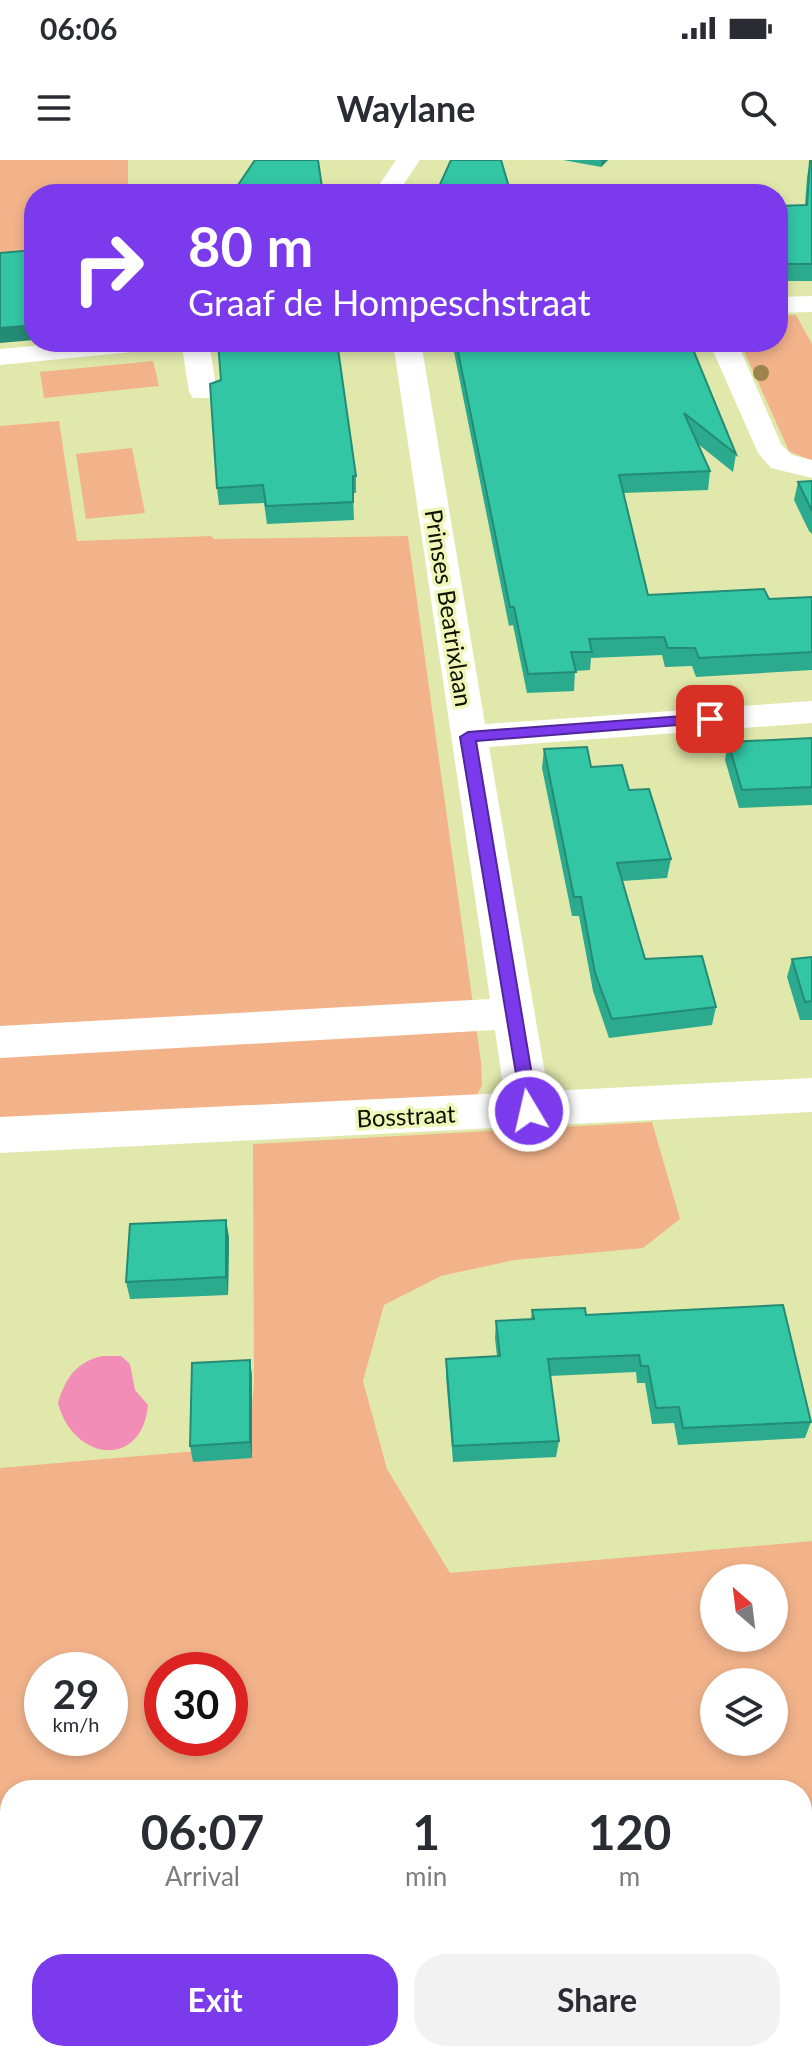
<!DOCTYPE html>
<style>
body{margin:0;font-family:Lato,sans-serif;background:#f2f2f3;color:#2b2b33;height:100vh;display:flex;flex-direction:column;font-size:30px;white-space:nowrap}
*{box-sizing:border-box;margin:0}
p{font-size:26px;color:#7c7c81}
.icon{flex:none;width:44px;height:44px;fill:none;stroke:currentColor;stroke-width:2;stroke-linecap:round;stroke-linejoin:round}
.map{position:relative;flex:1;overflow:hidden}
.panel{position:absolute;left:0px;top:1620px;width:812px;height:282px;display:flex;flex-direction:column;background:#fff;border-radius:32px 32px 0 0;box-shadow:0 4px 12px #0003}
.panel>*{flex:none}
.hud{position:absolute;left:24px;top:24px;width:764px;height:168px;border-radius:32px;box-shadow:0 4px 12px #0003;background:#7c3aed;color:#fff;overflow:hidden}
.needle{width:52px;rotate:332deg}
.tools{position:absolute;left:700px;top:1404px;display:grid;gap:16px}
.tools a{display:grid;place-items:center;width:88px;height:88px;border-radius:50%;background:#fff;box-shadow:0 4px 12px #0003;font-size:40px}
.speed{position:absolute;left:24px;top:1492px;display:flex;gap:16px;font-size:40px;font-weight:700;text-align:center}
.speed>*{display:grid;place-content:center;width:104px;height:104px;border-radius:50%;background:#fff;box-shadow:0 4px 12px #0003;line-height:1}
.speed small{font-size:20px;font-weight:400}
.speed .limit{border:12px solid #d22;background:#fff;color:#111}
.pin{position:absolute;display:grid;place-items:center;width:68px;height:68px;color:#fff;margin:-34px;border-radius:16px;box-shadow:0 4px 12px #0006}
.me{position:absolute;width:88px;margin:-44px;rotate:351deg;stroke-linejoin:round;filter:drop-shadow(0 0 6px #0008)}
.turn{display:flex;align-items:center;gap:28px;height:168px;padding:0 32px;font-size:36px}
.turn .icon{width:104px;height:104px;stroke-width:2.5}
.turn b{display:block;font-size:56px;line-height:68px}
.eta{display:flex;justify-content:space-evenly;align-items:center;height:136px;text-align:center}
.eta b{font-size:48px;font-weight:700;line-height:56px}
.primary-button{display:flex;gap:16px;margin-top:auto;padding:16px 32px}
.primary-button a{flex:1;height:92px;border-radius:32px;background:#7c3aed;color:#fff;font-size:32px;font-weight:700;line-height:92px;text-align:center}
.primary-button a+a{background:#f2f2f3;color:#2b2b33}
.status{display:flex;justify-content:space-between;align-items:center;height:56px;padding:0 40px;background:#fff;direction:ltr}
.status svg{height:22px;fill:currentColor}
header{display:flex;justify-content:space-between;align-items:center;height:104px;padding:0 32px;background:#fff;font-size:36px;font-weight:700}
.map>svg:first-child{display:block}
.green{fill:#f2b38b;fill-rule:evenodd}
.water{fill:#f18db7}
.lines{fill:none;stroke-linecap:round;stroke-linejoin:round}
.minor{fill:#fff;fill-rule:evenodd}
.tree{fill:#9e834d}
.wall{fill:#2caa8e}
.shaded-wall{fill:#248b74}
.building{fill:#33c6a5;stroke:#248b74;stroke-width:2}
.route{fill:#7c3aed;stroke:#51269a;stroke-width:2}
.labels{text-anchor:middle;stroke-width:7;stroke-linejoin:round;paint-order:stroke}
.street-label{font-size:24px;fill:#0f1100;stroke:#eef6b8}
</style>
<div class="status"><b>06:06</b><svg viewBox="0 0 49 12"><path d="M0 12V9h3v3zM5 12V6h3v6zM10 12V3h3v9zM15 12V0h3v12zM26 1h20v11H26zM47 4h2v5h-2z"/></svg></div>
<header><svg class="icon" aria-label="menu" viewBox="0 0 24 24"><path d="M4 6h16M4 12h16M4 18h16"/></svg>Waylane<svg class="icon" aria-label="search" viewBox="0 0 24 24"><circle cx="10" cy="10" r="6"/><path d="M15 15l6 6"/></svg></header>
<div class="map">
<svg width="812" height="1901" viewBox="0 0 812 1901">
<rect width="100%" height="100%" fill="#e0e8ab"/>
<g class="green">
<path d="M0 0H128V34H34V93L0 96Z"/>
<path d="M796 155 812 184V301L789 291 740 182H778V156Z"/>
<path d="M153 201 159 226 44 238 40 212Z"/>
<path d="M59 261 77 381 211 376 214 379 408 376 481 902 482 926 475 938 0 962V266Z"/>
<path d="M132 288 145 353 86 359 76 294Z"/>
<path d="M652 962 680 1059 643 1088 514 1100 441 1116 384 1145 363 1221 387 1309 450 1413 812 1381V1901H0V1308L185 1292 247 1293 254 1225 253 984ZM714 1418H774V1478H714ZM42 1510H110V1578H42ZM162 1510H230V1578H162ZM714 1522H774V1582H714ZM10 1630H802V1892H10Z"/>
</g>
<path class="water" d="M102 1196H121L130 1204 135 1230 148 1245C142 1310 73 1301 58 1243 65 1219 76 1202 102 1196Z"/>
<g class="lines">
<g class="minor">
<path d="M396 0H420L397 34H373Z"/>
<path d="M812 136V152L778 153V137Z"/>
<path d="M77 182H209L217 232 213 238H193L189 232 182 187 0 205V189Z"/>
<path d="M393 182H421L485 564 812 541V563L489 587 548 931 812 918V952L0 993V957L504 933 495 870 0 898V866L490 839Z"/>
<path d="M709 182H737L781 284 792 295 812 300V318L771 308 758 293Z"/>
</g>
</g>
<circle class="tree" cx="761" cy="213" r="8"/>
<g class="wall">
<path d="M563 0H608L601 7Z"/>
<path d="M810 1H812V121H778V46L805 45 807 17Z"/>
<path d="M452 182H690L736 294 733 312 698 284 710 311 708 330 623 333 648 435 769 439 812 437V510L696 517 692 506 665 507 662 495 591 498 590 510 575 511 574 531 527 533 513 465 509 466Z"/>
<path d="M221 220 356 316V333H353L354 360 267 364 264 343 219 345 217 328Z"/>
<path d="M812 321V374L809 371 794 340 798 322Z"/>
<path d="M812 578V645L739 648 725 600 728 582Z"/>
<path d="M544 589 591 607 629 630 671 699 667 718 622 721 645 799 716 847 712 865 609 878 593 831 579 756H572L542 608Z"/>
<path d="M812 797V860H800L787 817 792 799Z"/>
<path d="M226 1060 229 1078 228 1135 130 1139 126 1122Z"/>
<path d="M532 1150 586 1155 811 1262 805 1278 678 1285 674 1263 652 1264 645 1223H637L636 1212 550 1216 559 1281 556 1297 453 1302 446 1216V1199L497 1196 495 1178 496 1161 531 1159Z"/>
<path d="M250 1200 252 1217V1298L193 1302 190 1286Z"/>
</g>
<g class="shaded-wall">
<path d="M601 0H608L601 7Z"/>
<path d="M34 165V180L0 183V168Z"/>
<path d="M226 1060 229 1078 228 1135 226 1117Z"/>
<path d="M250 1200 252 1217V1298L250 1282Z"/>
<path d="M10 1826V1832L0 1836V1830Z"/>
</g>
<g class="building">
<path d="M255 0H318L323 34H232Z"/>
<path d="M451 0H501L511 34H438L437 31Z"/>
<path d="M810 1H812V104H778V46L807 45Z"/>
<path d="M34 90V165L0 168V93Z"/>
<path d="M218 182H337L356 316H353V342L266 346 263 325 217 328 210 224 221 220Z"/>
<path d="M456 182H690L736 294 684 253 710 311 619 315 648 435 764 429 769 439 812 437V492L699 498 695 488H668L664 477 589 479 592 492H571L576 512 528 514 514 447H510Z"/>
<path d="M812 321V351L798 322Z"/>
<path d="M812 578V627L742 630 728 582Z"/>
<path d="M587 587 591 607 622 605 629 630 649 629 671 699 617 703 645 799 702 796 716 847 612 859 595 813 581 737H574L544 589Z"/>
<path d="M812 797V841L805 842 792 799Z"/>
<path d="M226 1060V1117L126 1122 130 1064Z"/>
<path d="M783 1145 811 1262 683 1268 679 1247 656 1248 648 1206H641L639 1195 548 1199 559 1281 453 1286 446 1199 500 1196 496 1161 534 1159 532 1150 585 1148 586 1155Z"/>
<path d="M250 1200V1282L190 1286 192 1203Z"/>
<path d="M10 1689V1826L0 1830V1693Z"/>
</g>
<path class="route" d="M710 554 717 559 715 562 476 581 538 951 529 958 523 956 460 577 468 572Z"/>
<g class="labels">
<g class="street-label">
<text transform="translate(448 448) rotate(81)" y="8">Prinses Beatrixlaan</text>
<text transform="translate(406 957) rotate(-3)" y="8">Bosstraat</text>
</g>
</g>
</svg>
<div class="tools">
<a><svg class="needle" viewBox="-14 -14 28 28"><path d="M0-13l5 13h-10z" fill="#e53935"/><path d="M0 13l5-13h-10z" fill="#7c7c81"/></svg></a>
<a><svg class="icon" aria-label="layers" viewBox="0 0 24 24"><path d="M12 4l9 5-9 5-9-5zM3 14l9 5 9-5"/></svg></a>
</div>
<div class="speed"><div>29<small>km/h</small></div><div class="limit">30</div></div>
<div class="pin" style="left:710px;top:559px;background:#d93025"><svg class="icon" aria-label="arrive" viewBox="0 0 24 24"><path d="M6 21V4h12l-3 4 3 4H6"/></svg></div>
<svg class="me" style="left:529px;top:951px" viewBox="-20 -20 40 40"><circle r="17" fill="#7c3aed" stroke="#fff" stroke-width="3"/><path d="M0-11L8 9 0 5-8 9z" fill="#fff"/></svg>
<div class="hud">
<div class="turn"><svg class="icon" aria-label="right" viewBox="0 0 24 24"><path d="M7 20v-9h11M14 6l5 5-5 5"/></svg><div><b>80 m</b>Graaf de Hompeschstraat</div></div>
</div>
<section class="panel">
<div class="eta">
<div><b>06:07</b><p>Arrival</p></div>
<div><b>1</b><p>min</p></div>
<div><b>120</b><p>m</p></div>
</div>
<div class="primary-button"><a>Exit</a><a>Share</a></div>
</section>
</div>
